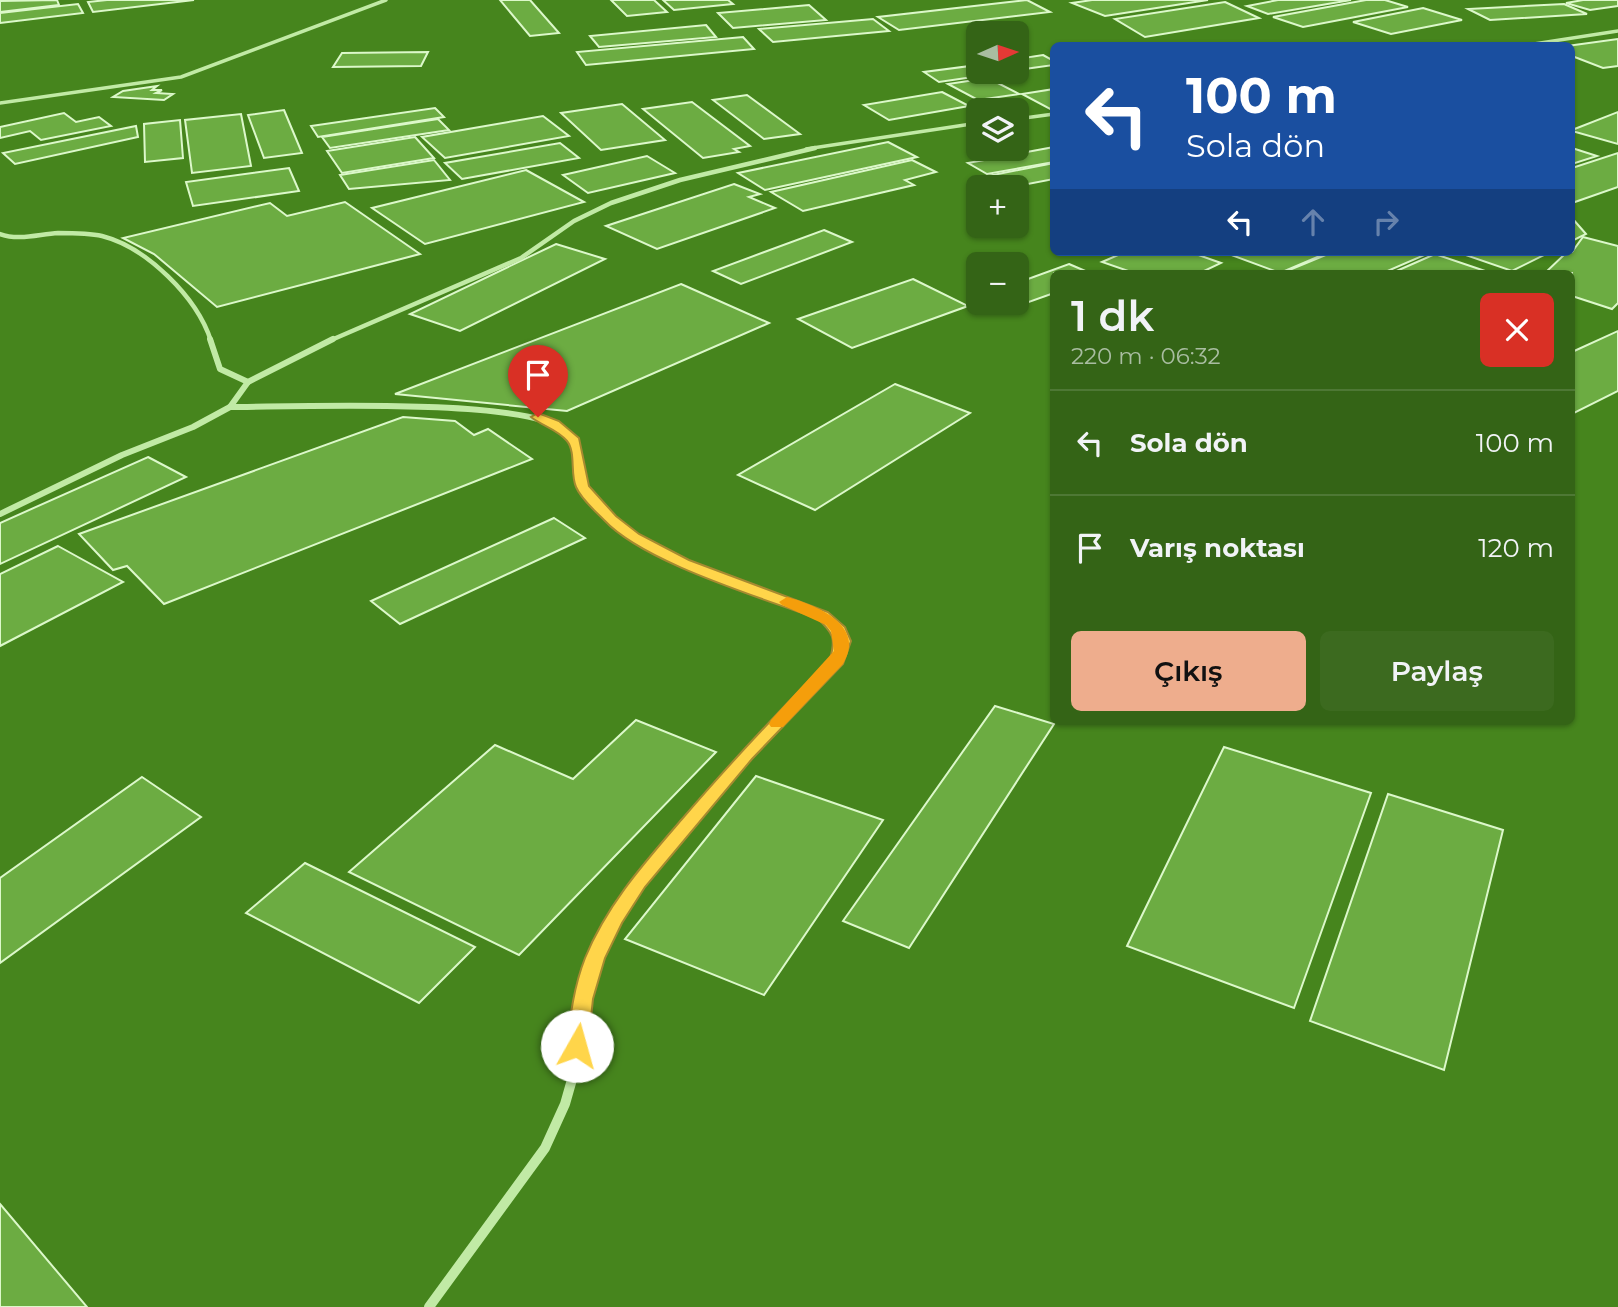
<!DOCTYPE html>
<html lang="tr">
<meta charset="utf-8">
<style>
body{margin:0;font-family:Montserrat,sans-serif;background:#3c6a1f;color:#f1f3f6;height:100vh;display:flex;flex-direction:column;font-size:26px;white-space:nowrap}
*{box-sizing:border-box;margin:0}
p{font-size:23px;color:#a9bda1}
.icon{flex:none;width:38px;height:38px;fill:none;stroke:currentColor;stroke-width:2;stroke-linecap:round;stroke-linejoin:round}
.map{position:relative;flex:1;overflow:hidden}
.sheet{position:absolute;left:1050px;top:270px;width:525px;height:455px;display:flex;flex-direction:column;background:#346416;border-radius:10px;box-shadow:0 2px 5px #0004}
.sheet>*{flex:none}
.hud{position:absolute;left:1050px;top:42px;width:525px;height:214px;border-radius:10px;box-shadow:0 2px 5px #0004;background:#1a4fa0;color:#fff;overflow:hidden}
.needle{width:46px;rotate:87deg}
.fabs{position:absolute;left:966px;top:21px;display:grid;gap:14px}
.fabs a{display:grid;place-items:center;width:63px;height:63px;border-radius:10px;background:#346416;box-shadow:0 2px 5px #0004;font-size:35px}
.pin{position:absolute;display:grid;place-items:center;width:60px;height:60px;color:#fff;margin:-72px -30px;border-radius:50% 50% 50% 0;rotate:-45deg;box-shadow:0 0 7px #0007}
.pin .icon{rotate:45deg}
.me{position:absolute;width:77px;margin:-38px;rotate:7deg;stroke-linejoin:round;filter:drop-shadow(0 0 5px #0008)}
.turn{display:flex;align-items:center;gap:24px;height:147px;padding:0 21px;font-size:32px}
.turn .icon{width:91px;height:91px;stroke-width:2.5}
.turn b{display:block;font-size:49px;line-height:60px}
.lanes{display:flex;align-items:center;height:66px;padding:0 21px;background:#0003;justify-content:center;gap:35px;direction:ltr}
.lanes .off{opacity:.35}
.round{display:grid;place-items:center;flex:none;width:74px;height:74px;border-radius:10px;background:#3c6a1f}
.summary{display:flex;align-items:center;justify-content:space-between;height:119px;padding:0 21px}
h1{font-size:42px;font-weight:600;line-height:52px}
.cta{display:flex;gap:14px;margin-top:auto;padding:14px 21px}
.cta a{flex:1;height:80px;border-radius:10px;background:#eead8d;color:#111;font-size:28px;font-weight:600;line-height:80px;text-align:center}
.cta a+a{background:#3c6a1f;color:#f1f3f6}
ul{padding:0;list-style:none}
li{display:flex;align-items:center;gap:21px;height:105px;padding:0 21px;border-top:2px solid #4e7835}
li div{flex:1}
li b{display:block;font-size:26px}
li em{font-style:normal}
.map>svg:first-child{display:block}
.building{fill:#6cac42;stroke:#dcf8ca;stroke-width:2}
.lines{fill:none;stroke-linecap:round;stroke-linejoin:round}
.minor-far4{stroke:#c1eaa5;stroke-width:3.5}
.minor-far3{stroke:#c1eaa5;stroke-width:4.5}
.minor-far2{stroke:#c1eaa5;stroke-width:6}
.minor-far1{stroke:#c1eaa5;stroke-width:8}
.minor{stroke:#c1eaa5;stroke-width:10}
.route{fill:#ffd54a;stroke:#a68a30;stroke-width:2}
.slow{fill:#f59e0b}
</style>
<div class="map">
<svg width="1618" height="1307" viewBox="0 0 1618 1307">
<rect width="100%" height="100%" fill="#46851d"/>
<g class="building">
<path d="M57 0 59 5 0 12V1Z"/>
<path d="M107 0H194L93 12 88 2Z"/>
<path d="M500 0H530L559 33 530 36Z"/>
<path d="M611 0H654L667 12 627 16Z"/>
<path d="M663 0H728L733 4 674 10Z"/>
<path d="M1027 0 1050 12 899 30 878 17Z"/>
<path d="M1092 0H1208L1105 16 1072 3Z"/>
<path d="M1278 0H1351L1268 14 1247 6Z"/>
<path d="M1366 0H1385L1408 7 1303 27 1273 17Z"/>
<path d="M1583 0H1618V6L1590 10 1566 3Z"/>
<path d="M1225 2 1259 18 1145 37 1115 19Z"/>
<path d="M78 4 83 13 0 23V13Z"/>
<path d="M1564 4 1587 14 1490 20 1468 9Z"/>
<path d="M809 5 826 20 733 28 718 13Z"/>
<path d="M1423 8 1462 20 1391 34 1353 22Z"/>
<path d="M873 19 889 31 773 42 759 29Z"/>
<path d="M706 25 716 37 599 47 590 36Z"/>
<path d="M743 37 754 49 586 65 577 52Z"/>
<path d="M1618 39V66L1603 68 1572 56V46H1567Z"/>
<path d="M428 52 421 66 333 67 342 53Z"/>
<path d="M1043 55 1054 61V65L1017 70V59Z"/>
<path d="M978 65V72H1007L939 82 924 72Z"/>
<path d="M988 78 1019 94 978 100 948 84Z"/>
<path d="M157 86 152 90H162L156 93 173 94 164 100 113 97 123 91Z"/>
<path d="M1054 89 1052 110 1022 94Z"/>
<path d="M942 92 969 106 889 120 864 105Z"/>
<path d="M747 95 800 134 764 139 713 100Z"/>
<path d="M692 102 750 146 734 149 739 152 703 158 643 109Z"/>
<path d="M622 104 665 140 601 150 561 113Z"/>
<path d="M435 108 444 117 318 137 311 126Z"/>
<path d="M284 110 302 153 264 158 248 115Z"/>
<path d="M1618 112V144L1572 131V130Z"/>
<path d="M64 113 76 122 99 117 111 126 41 140 30 131 0 138V127Z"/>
<path d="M241 114 251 166 192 173 185 120Z"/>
<path d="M543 116 569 136 445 158 422 137Z"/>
<path d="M438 119 449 130 330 148 322 137Z"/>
<path d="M180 120 183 158 145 162 144 124Z"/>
<path d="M136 126 138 137 15 164 3 153Z"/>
<path d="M415 137 434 158 342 173 327 151Z"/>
<path d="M888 142 917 157 765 190 738 173Z"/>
<path d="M560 143 579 158 462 179 445 163Z"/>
<path d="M1054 147V162L987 174 968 163Z"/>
<path d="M1572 148 1597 156 1572 164Z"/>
<path d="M1618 153V187L1572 203V168Z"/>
<path d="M647 156 675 173 588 193 563 175Z"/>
<path d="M434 160 450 180 349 189 340 175Z"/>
<path d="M912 160 936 172 905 180 914 185 803 211 771 192Z"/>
<path d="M1054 163V179L1012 187H1000L983 177Z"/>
<path d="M289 168 299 191 193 206 186 182Z"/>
<path d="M526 170 584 202 425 244 372 208Z"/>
<path d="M734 184 760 194 749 197 775 208 657 249 606 226Z"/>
<path d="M345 202 420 254 217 307 154 254 123 238 270 203 287 216Z"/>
<path d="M1572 218 1586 234 1572 241Z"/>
<path d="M824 230 852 242 741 284 713 271Z"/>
<path d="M1583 237 1618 246V303L1612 309 1572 296V273H1545L1567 252H1572Z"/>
<path d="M556 244 605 259 460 331 410 314Z"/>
<path d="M1125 252H1190L1221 263 1200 273H1134L1102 262Z"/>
<path d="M1229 252H1329L1280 273 1226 253Z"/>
<path d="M1333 252H1427L1429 253 1383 273H1282Z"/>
<path d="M1457 252H1550L1512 271Z"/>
<path d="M1435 254 1491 273H1392Z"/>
<path d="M1069 264 1090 273H1054V293L1006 310 989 303H1017V283Z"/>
<path d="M913 279 968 306 852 348 798 319Z"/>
<path d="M681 284 769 323 567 411 395 394Z"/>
<path d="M1618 331V391L1572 414V352Z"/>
<path d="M895 384 970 413 815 510 738 475Z"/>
<path d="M403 417 455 421 474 435 488 429 532 459 164 604 127 566 113 570 79 534Z"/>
<path d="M148 457 186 477 0 564V523Z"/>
<path d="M554 518 585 538 400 624 371 601Z"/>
<path d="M58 546 123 582 0 646V574Z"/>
<path d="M995 706 1054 724 909 948 843 921Z"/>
<path d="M636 720 716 752 519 955 349 872 495 745 573 779Z"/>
<path d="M1224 747 1371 793 1294 1008 1127 946Z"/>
<path d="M756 776 883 820 764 995 625 939Z"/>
<path d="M142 777 201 817 0 963V878Z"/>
<path d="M1388 794 1503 830 1444 1070 1310 1021Z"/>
<path d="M305 863 475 947 419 1003 246 913Z"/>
<path d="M0 1204 87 1307H0Z"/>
</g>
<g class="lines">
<g class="minor-far4">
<path d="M1521 46 1618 31"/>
<path d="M0 103 181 77 386 0"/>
<path d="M1017 119 1054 114"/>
<path d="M806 149 978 123"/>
</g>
<g class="minor-far3">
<path d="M0 234C19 241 39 234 58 233 71 233 89 233 102 236 146 247 197 297 211 341"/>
<path d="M329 341 521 258 574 221 611 203 680 180 815 148"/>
</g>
<g class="minor-far2">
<path d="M210 339 220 369 248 382"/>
<path d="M230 407C290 407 528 397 565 431 581 446 575 471 584 490 608 535 694 569 739 586"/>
<path d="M0 514 122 455 193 427 230 407 248 382 333 339"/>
</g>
<path class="minor-far1" d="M626 902 746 755 838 660C857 611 768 597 735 584"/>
<path class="minor" d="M429 1307 545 1148 565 1104 575 1069 583 999 595 959 627 900"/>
</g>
<path class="route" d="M538 413 559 421 579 438 589 486 616 516 639 534 689 560 828 612 845 627 851 641 843 664 752 759 645 887 622 923 605 958 593 999 588 1046 585 1052 577 1054 570 1052 567 1046C570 1016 574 986 585 958 607 904 645 862 682 819 730 763 779 711 830 659 836 638 833 633 818 619 760 597 644 563 604 520 595 511 581 499 576 487 570 474 576 452 567 441 557 429 542 426 531 417Z"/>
<path class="slow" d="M787 597C817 605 867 626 843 664L783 727H771L769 724 771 720 834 651 831 631 826 625 782 605 779 602Z"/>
</svg>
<div class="fabs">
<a><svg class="needle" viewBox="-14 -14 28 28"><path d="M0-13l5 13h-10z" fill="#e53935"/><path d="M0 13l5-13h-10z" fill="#a9bda1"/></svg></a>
<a><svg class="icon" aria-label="layers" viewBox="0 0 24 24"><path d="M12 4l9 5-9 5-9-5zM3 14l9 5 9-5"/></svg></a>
<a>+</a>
<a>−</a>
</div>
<div class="pin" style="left:538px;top:417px;background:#d93025"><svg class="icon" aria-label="arrive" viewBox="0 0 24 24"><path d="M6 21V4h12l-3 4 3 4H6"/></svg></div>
<svg class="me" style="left:577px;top:1046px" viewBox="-20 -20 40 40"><circle r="19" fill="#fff"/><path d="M0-13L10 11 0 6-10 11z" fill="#ffd54a"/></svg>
<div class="hud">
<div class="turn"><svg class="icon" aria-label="left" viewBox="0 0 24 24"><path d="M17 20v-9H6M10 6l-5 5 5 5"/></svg><div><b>100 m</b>Sola dön</div></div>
<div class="lanes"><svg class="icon" aria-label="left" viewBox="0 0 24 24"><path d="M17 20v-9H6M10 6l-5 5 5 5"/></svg><svg class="icon off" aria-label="ahead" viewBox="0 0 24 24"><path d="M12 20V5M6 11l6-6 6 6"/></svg><svg class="icon off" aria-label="right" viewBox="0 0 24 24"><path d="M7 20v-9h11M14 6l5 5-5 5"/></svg></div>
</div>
<section class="sheet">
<div class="summary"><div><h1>1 dk</h1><p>220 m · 06:32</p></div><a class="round" style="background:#d93025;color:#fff"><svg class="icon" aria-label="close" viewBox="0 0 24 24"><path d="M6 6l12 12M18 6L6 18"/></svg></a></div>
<ul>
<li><svg class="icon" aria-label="left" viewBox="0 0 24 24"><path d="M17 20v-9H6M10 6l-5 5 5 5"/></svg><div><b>Sola dön</b></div><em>100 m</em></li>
<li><svg class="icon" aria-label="arrive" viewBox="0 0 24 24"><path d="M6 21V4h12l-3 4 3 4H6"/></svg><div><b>Varış noktası</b></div><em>120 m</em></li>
</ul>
<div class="cta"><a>Çıkış</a><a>Paylaş</a></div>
</section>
</div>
